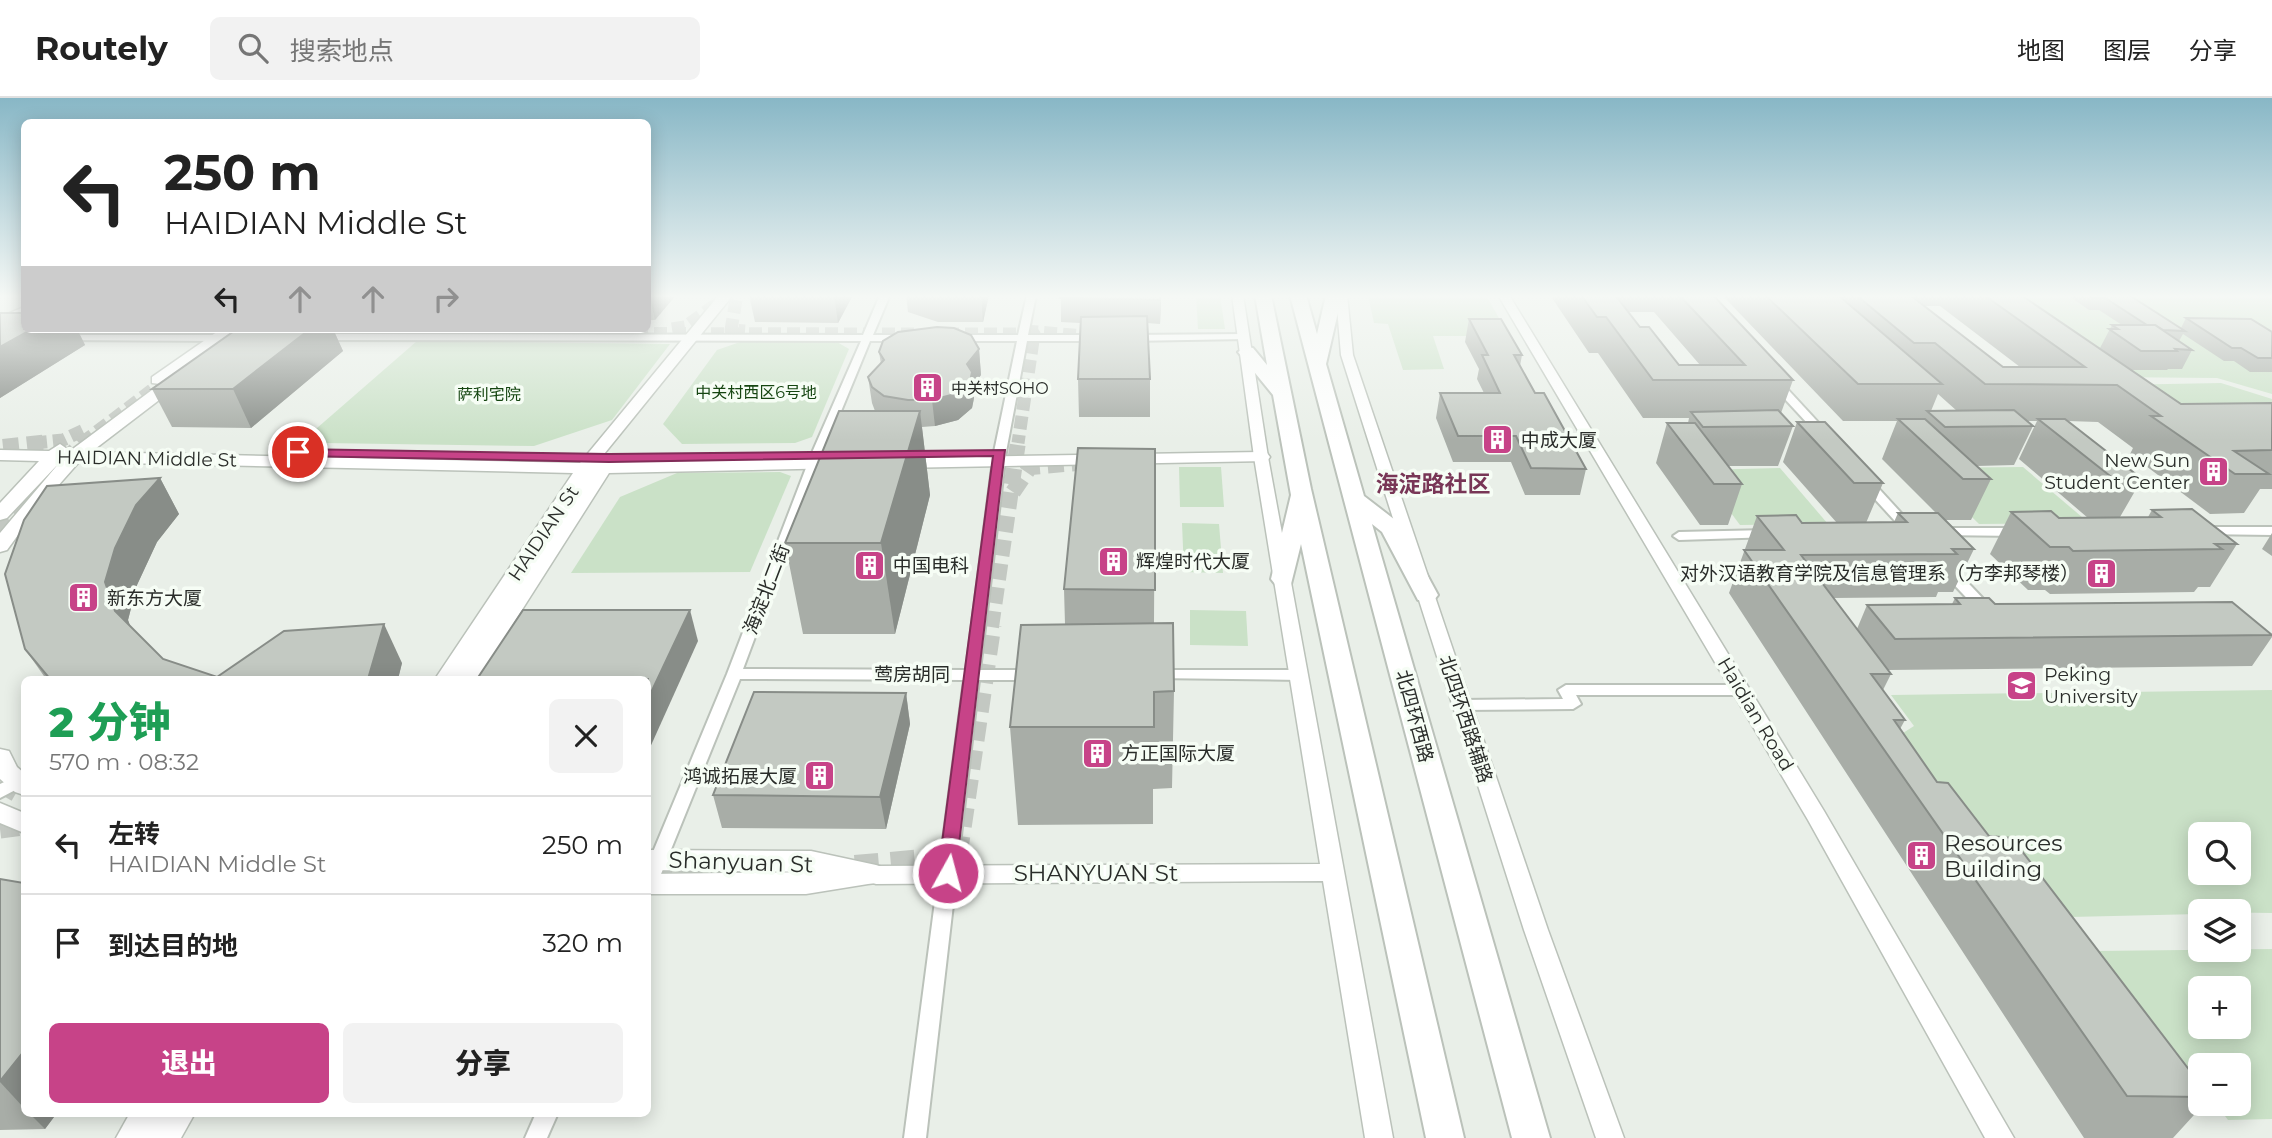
<!DOCTYPE html>
<html lang="zh">
<meta charset="utf-8">
<style>
body{margin:0;font-family:Montserrat,"Noto Sans SC",sans-serif;background:#f2f2f2;color:#222;height:100vh;display:flex;flex-direction:column;font-size:26px;white-space:nowrap}
*{box-sizing:border-box;margin:0}
p{font-size:23px;color:#767676}
.icon{flex:none;width:38px;height:38px;fill:none;stroke:currentColor;stroke-width:2;stroke-linecap:round;stroke-linejoin:round}
.map{position:relative;flex:1;overflow:hidden}
.sheet{position:absolute;left:21px;top:578px;width:630px;height:441px;display:flex;flex-direction:column;background:#fff;border-radius:10px;box-shadow:0 4px 18px #0003}
.sheet>*{flex:none}
.hud{position:absolute;left:21px;top:21px;width:630px;height:214px;border-radius:10px;box-shadow:0 4px 18px #0003;background:#fff;color:#222;overflow:hidden}
.fabs{position:absolute;left:2188px;top:724px;display:grid;gap:14px}
.fabs a{display:grid;place-items:center;width:63px;height:63px;border-radius:10px;background:#fff;box-shadow:0 4px 18px #0003;font-size:35px}
.pin{position:absolute;display:grid;place-items:center;width:60px;height:60px;color:#fff;margin:-30px;border:4px solid #fff;border-radius:50%;box-shadow:0 2px 7px #0007}
.me{position:absolute;width:77px;margin:-38px;rotate:7deg;stroke-linejoin:round;filter:drop-shadow(0 0 5px #0008)}
.turn{display:flex;align-items:center;gap:24px;height:147px;padding:0 28px;font-size:32px}
.turn .icon{width:91px;height:91px;stroke-width:2.5}
.turn b{display:block;font-size:49px;line-height:60px}
.lanes{display:flex;align-items:center;height:66px;padding:0 28px;background:#0003;justify-content:center;gap:35px;direction:ltr}
.lanes .off{opacity:.35}
.round{display:grid;place-items:center;flex:none;width:74px;height:74px;border-radius:10px;background:#f2f2f2}
.overview{display:flex;align-items:center;justify-content:space-between;height:119px;padding:0 28px}
h1{font-size:42px;font-weight:800;line-height:52px;color:#1e9e55}
.action{display:flex;gap:14px;margin-top:auto;padding:14px 28px}
.action a{flex:1;height:80px;border-radius:10px;background:#c74388;color:#fff;font-size:28px;font-weight:800;line-height:80px;text-align:center}
.action a+a{background:#f2f2f2;color:#222}
ul{padding:0;list-style:none}
li{display:flex;align-items:center;gap:21px;height:98px;padding:0 28px;border-top:2px solid #e0e0e0}
li div{flex:1}
li b{display:block;font-size:26px}
li em{font-style:normal}
header{display:flex;align-items:center;gap:42px;box-sizing:border-box;height:98px;padding:0 35px;background:#fff;border-bottom:2px solid #e0e0e0}
header strong{font-size:33px}
nav{display:flex;gap:38px;margin-inline-start:auto;font-size:24px}
.search{width:490px;height:63px;background:#f2f2f2;display:flex;align-items:center;gap:18px;box-sizing:border-box;padding:0 24px;border-radius:10px;color:#767676;font-size:26px}
.map>svg:first-child{display:block}
.green{fill:#cae1c7;fill-rule:evenodd}
.lines{fill:none;stroke-linecap:round;stroke-linejoin:round}
.tertiary-tunnel-far3{stroke:#c3c8c2;stroke-width:13;stroke-dasharray:13 6;stroke-linecap:butt}
.tertiary-tunnel-far2{stroke:#c3c8c2;stroke-width:16;stroke-dasharray:16 8;stroke-linecap:butt}
.tertiary-tunnel-far1{stroke:#c3c8c2;stroke-width:19;stroke-dasharray:19 10;stroke-linecap:butt}
.tertiary-tunnel{stroke:#c3c8c2;stroke-width:24;stroke-dasharray:24 12;stroke-linecap:butt}
.minor-casing{stroke:#bbc2ba;stroke-width:4}
.tertiary-casing{stroke:#bbc2ba;stroke-width:3}
.secondary-casing{stroke:#bbc2ba;stroke-width:3}
.trunk-casing{stroke:#bbc2ba;stroke-width:4}
.minor{fill:#fff;fill-rule:evenodd}
.tertiary{fill:#fff;fill-rule:evenodd}
.secondary{fill:#fff;fill-rule:evenodd}
.trunk{fill:#fff;fill-rule:evenodd}
.wall{fill:#a8ada7;fill-rule:evenodd}
.shaded-wall{fill:#888d88}
.building{fill:#c3c9c2;stroke:#888d88;stroke-width:2}
.route{fill:#c74388;stroke:#812c58;stroke-width:2}
.labels{text-anchor:middle;stroke-width:7;stroke-linejoin:round;paint-order:stroke}
.far-poi-label{font-size:16px;fill:#2a2d2a;stroke:#f6fdf5;text-anchor:start}
.far-park-label{font-size:16px;fill:#154511;stroke:#f6fdf5}
.poi-label{font-size:19px;fill:#2a2d2a;stroke:#f6fdf5;text-anchor:start}
.street-label{font-size:19px;fill:#2a2d2a;stroke:#f6fdf5}
.quarter-label{font-size:23px;font-weight:bold;fill:#783656;stroke:#f6fdf5}
.near-poi-label{font-size:23px;fill:#2a2d2a;stroke:#f6fdf5;text-anchor:start}
.near-street-label{font-size:23px;fill:#2a2d2a;stroke:#f6fdf5}
</style>
<header>
<strong>Routely</strong>
<div class="search"><svg class="icon" aria-label="search" viewBox="0 0 24 24"><circle cx="10" cy="10" r="6"/><path d="M15 15l6 6"/></svg>搜索地点</div>
<nav><a>地图</a><a>图层</a><a>分享</a></nav>
</header>
<div class="map">
<svg width="2272" height="1040" viewBox="0 0 2272 1040">
<rect width="100%" height="100%" fill="#e9efe8"/>
<g class="green">
<path d="M1196 197H1220L1225 231H1198Z"/>
<path d="M1368 197H1486L1509 238H1433L1444 271 1403 272 1388 226 1374 225Z"/>
<path d="M1988 197H2272V296L2217 280 2105 279Z"/>
<path d="M417 243 670 246 612 322 534 348 322 345 309 337Z"/>
<path d="M743 243 837 244 849 251 812 339 795 345 682 346 663 326 717 252Z"/>
<path d="M2221 285 2272 301V325L2169 326 2114 287Z"/>
<path d="M1179 369H1221L1224 409H1180Z"/>
<path d="M2023 369 2089 425 1979 426 1922 370Z"/>
<path d="M1780 370 1828 426 1740 427 1699 372Z"/>
<path d="M780 374 791 378 750 474 571 475 620 399 677 375Z"/>
<path d="M1182 425 1219 426 1223 475 1184 474Z"/>
<path d="M1190 512 1246 513 1248 548 1190 547Z"/>
<path d="M2272 592V815L2200 814V816L2070 819 2034 786 1897 644 1903 635 1914 628 1891 597ZM2200 737H2238V775H2200Z"/>
<path d="M2272 851V1021L2228 1022 2216 1006H2238V968H2200V985L2096 853ZM2200 891H2238V929H2200Z"/>
</g>
<g class="lines">
<g class="tertiary-tunnel-far3">
<path d="M736 202 731 232 745 233"/>
<path d="M672 231 685 229 722 202"/>
<path d="M1025 233 1098 239"/>
<path d="M312 235 918 236"/>
<path d="M946 236H1034L1018 345"/>
<path d="M34 345 63 342 86 331"/>
<path d="M82 345 152 292"/>
</g>
<g class="tertiary-tunnel-far2">
<path d="M3 349 49 344"/>
<path d="M1013 394 1030 369 1077 365"/>
<path d="M0 435 32 393 84 344"/>
<path d="M991 529 1018 344"/>
</g>
<g class="tertiary-tunnel-far1">
<path d="M0 685 24 699"/>
<path d="M0 731 24 728"/>
<path d="M958 757 992 527"/>
</g>
<g class="tertiary-tunnel">
<path d="M855 769 958 760 959 756"/>
<path d="M648 773H729"/>
</g>
<defs>
<g id="minor">
<path d="M880 197H890L873 237H905L910 240 905 243H870L823 357 743 571 966 572 994 354 1017 243H953L948 240 953 237H1018L1027 197H1036L1028 237H1098L1103 240 1098 243H1027L1006 354 980 572H1032L1039 577 1032 582H979L926 1040H904L964 582 740 581 657 786 654 791 648 793V766L727 576 811 357 861 243 320 242 315 239 320 236 863 237Z"/>
<path d="M1244 236 1249 239 1247 241 1128 243 1123 240 1128 237Z"/>
<path d="M64 237H226L231 240 226 243 61 242V238Z"/>
<path d="M1776 282 1780 283 1828 335V339H1820L1772 287 1771 285Z"/>
<path d="M1866 380 1870 381 1913 428 1915 431 1913 434H1905L1862 387 1860 384 1862 381Z"/>
<path d="M2202 429H2272V437L2198 436 2196 433 2198 430Z"/>
<path d="M1939 430H2020L2026 434 2020 438 1935 437 1933 434Z"/>
<path d="M1768 432 1774 436 1773 439 1679 442 1673 438 1679 434Z"/>
<path d="M1947 467 1952 468 1991 509 1993 512 1991 515H1981L1942 474 1940 471Z"/>
<path d="M1157 572H1300L1307 577 1300 582 1152 580 1150 577Z"/>
<path d="M1566 587H1742L1750 592 1742 597H1576L1581 606 1573 611 1461 612 1453 607 1461 602 1563 601 1558 592Z"/>
<path d="M17 678 23 680V688L0 700V686Z"/>
<path d="M536 1015H558L547 1040H525Z"/>
</g>
<g id="tertiary">
<path d="M1232 197H1243L1268 359 1393 1040H1365L1323 783 876 786 868 783 865 777 868 771 876 768 1320 766 1254 359Z"/>
<path d="M1336 197H1347L1353 257 1548 832 1624 1040H1596L1524 832 1341 257Z"/>
<path d="M1498 197H1509L1824 713 2014 1040H1985L1808 722Z"/>
</g>
<g id="secondary">
<path d="M719 197H733L600 361 606 360 614 364 845 360 854 365 845 370 609 375 478 581H435L573 375 79 364 34 415 7 452 0 454V435L60 364 7 420 0 422V405L39 363 0 362V352L49 353 60 346 70 353 160 286 152 285V279L221 231H238L178 275 184 277V283L91 354 580 365Z"/>
<path d="M24 209V218L0 228V219Z"/>
<path d="M1261 354 1267 355 1270 359 1267 363 898 370 889 365 898 360Z"/>
<path d="M0 651 9 653 17 669 24 675V697L15 694 0 681Z"/>
<path d="M0 705 24 715V735L0 725Z"/>
<path d="M648 752 811 753 876 767 885 770 889 777 885 784 868 786 806 796H648V776L816 774 648 772Z"/>
<path d="M130 1015H195L181 1040H116Z"/>
</g>
<g id="trunk">
<path d="M1255 197H1271L1311 391 1464 1040H1426L1301 446 1291 486H1275L1271 481 1291 397 1273 297 1238 254 1247 249 1253 250 1267 267Z"/>
<path d="M1290 197H1306L1317 236 1326 197H1342L1326 266 1364 398 1399 425 1438 497 1434 502H1418L1382 434 1372 426 1550 1040H1512Z"/>
</g>
</defs>
<use href="#minor" class="minor-casing"/>
<use href="#tertiary" class="tertiary-casing"/>
<use href="#secondary" class="secondary-casing"/>
<use href="#trunk" class="trunk-casing"/>
<use href="#minor" class="minor"/>
<use href="#tertiary" class="tertiary"/>
<use href="#secondary" class="secondary"/>
<use href="#trunk" class="trunk"/>
</g>
<g class="wall">
<path d="M648 197H676L655 222H648Z"/>
<path d="M749 197H853L838 225 755 224Z"/>
<path d="M906 197H989L983 224H938L908 214Z"/>
<path d="M1061 197H1161L1160 226 1147 225 1150 281V319H1079L1078 281 1080 225 1061 224Z"/>
<path d="M1550 197H1713L1793 282 1781 315 1793 328 1778 368H1728L1742 386 1728 427H1700L1656 365 1667 325H1688L1689 320H1643L1598 255H1589ZM1628 214H1654L1700 267H1679L1640 229Z"/>
<path d="M1722 197H2021L2130 272 2100 250 2112 227H2122L2099 212H2089L2067 197H2129L2181 230 2186 220 2272 234V274H2250L2234 263H2224L2183 236 2179 243 2192 252 2182 271H2168L2167 272H2131L2181 306 2272 305V391H2260L2244 415 2210 416 2130 356 2133 350 2098 324 2068 323 2142 381 2120 419H2148L2152 412 2237 446 2210 489H2198L2194 494 2050 496 2045 492H2028L1990 456 2011 414 2059 420H2088L2019 361 2037 323H2028L2033 328 2014 367 1977 368 1991 381 1971 422H1946L1974 451 1953 494H1938L1936 499 1833 500 1857 531 1867 507 1952 506 1955 500 1995 506 2272 536V539L2252 568 1888 572 1891 576 1883 592 1905 622 1900 631 1937 684 1989 738 2200 986V1006H2204L2173 1040H2084L1729 495 1757 418 1802 425H1837L1783 364 1797 324 1883 385 1866 425 1894 424 1898 415H1936L1882 361 1897 323H1843ZM1924 208H1940L2020 269H2003ZM1938 296 1957 313H1931Z"/>
<path d="M0 215 24 231H110L104 235H79L85 247 0 300Z"/>
<path d="M1469 221 1522 257 1520 268 1535 295 1586 371 1580 397H1525L1511 364H1453L1436 320 1440 295H1484L1477 281 1479 271 1465 244Z"/>
<path d="M237 231H333L343 253 251 330 172 329 152 291Z"/>
<path d="M979 251 981 277 973 287 974 300 972 310 958 322 935 328 922 329 930 397 895 536H803L785 445 875 313 872 305 868 279 881 266 879 254Z"/>
<path d="M1155 351 1154 525 1174 593 1172 690 1153 691V726L1018 727 1010 629 1065 526 1064 491Z"/>
<path d="M160 380 179 416 157 444 137 487 128 522 130 528 163 561 217 579 402 565 398 581H46L25 551Z"/>
<path d="M2272 435V458L2262 451Z"/>
<path d="M906 595 910 626 886 731 722 730 713 697Z"/>
<path d="M0 781 24 785V1015H57L45 1031 0 1032Z"/>
</g>
<g class="shaded-wall">
<path d="M649 197H676L655 222Z"/>
<path d="M834 197H853L838 225Z"/>
<path d="M981 197H989L983 224Z"/>
<path d="M1160 197H1161L1160 226Z"/>
<path d="M32 231H77L85 247 0 300V249Z"/>
<path d="M101 231H110L104 235Z"/>
<path d="M310 231H333L343 253 251 330 233 291Z"/>
<path d="M979 251 981 277 973 287 974 300 972 310 958 322 935 328 932 302Z"/>
<path d="M920 313 930 397 895 536 881 445Z"/>
<path d="M160 380 179 416 157 444 137 487 128 522 139 552 115 513 105 484 115 450 136 407Z"/>
<path d="M690 512 698 543 648 654V601Z"/>
<path d="M384 526 402 565 398 581H368Z"/>
<path d="M906 595 910 626 886 731 880 699Z"/>
<path d="M24 953V1010L0 984V983Z"/>
<path d="M29 1015H57L45 1031Z"/>
</g>
<g class="building">
<path d="M1061 197H1160V202L1060 200Z"/>
<path d="M1581 197H1615L1640 229H1649L1679 267H1745L1679 197H1713L1793 282H1653L1606 219H1597Z"/>
<path d="M1765 197H1838L1942 286H1858Z"/>
<path d="M1856 197H1910L2003 269H2085L1984 197H2021L2181 306 2272 305V352L2234 353 2269 376H2235L2151 318H2161L2117 287 1985 286 1935 245H1914Z"/>
<path d="M2090 197H2129L2185 233 2163 232 2155 227H2147L2105 200H2095Z"/>
<path d="M0 215H24V231H32L0 249Z"/>
<path d="M1147 218 1150 281H1078L1081 219Z"/>
<path d="M2186 220 2251 221 2272 234V260H2258L2241 250H2232Z"/>
<path d="M1469 221H1501L1522 257H1514L1535 295H1544L1586 371 1531 370 1516 338H1458L1440 295H1500L1482 257H1488Z"/>
<path d="M2112 227H2155L2192 252 2175 251 2177 253H2141L2109 231H2118Z"/>
<path d="M937 229 954 230 971 237 979 251 967 266 972 274 970 284 955 296 932 302H908L884 298 872 289 868 279 884 262 879 254 883 243 898 234Z"/>
<path d="M237 231H310L233 291H152Z"/>
<path d="M1778 312 1793 328 1703 329 1691 314Z"/>
<path d="M2014 312 2033 328 1945 329 1927 313Z"/>
<path d="M839 313H920L881 445H785Z"/>
<path d="M1898 321H1925L1991 381H1963Z"/>
<path d="M2038 321H2065L2142 381H2114Z"/>
<path d="M1797 324H1825L1883 385H1854Z"/>
<path d="M1667 325H1695L1742 386H1714Z"/>
<path d="M1078 350 1155 351V492L1064 491Z"/>
<path d="M160 380 136 407 115 450 105 484 115 513 163 561 217 579 284 533 384 526 368 581H50L25 551 5 476 24 422 47 388Z"/>
<path d="M2192 411 2237 446H2215L2222 451 2073 453 2069 449H2050L2011 414 2051 413 2059 420 2161 419 2152 412Z"/>
<path d="M1898 415H1938L1974 451H1952L1957 456 1801 457 1891 576H1871L1905 622H1894L1937 684 1948 685 1989 738 2012 740 2200 986V999L2127 998 1744 452H1784L1757 418 1796 417 1802 425 1907 424Z"/>
<path d="M1955 500H1989L1995 506 2232 504 2272 537 1895 541 1867 507 1960 506Z"/>
<path d="M523 512H690L648 601V581H477Z"/>
<path d="M1173 525 1174 593 1154 594V629H1010L1021 527Z"/>
<path d="M754 594 906 595 880 699 713 697Z"/>
<path d="M0 781 24 785V953L0 983Z"/>
</g>
<linearGradient id="sky" x2="0" y2="1"><stop stop-color="#88b7c6"/><stop offset="0.58" stop-color="#f5f8f5"/><stop offset="1" stop-color="#f5f8f5" stop-opacity="0"/></linearGradient>
<rect width="2272" height="342" fill="url(#sky)"/>
<path class="route" d="M294 351 609 356 1005 352 955 781H941L938 775 993 358 609 364 298 358 294 357Z"/>
<defs>
<symbol id="building-square" viewBox="-11 -11 22 22"><rect x="-9" y="-9" width="18" height="18" rx="4" fill="#c74388" stroke="#f6fdf5"/><path d="M-4-6H4V6H1V3H-1V6H-4ZM-2.5-4.3h1.7v1.8h-1.7ZM.8-4.3h1.7v1.8H.8ZM-2.5-1h1.7V.8h-1.7ZM.8-1h1.7V.8H.8Z" fill="#fff"/></symbol>
<symbol id="university-square" viewBox="-11 -11 22 22"><rect x="-9" y="-9" width="18" height="18" rx="4" fill="#c74388" stroke="#f6fdf5"/><path d="M0-5L7-2L0 1L-7-2ZM-4 1L0 2.5L4 1V4Q0 6-4 4Z" fill="#fff"/></symbol>
</defs>
<g fill-rule="evenodd">
<use href="#building-square" x="910" y="272" width="35" height="35"/>
<use href="#building-square" x="1480" y="324" width="35" height="35"/>
<use href="#building-square" x="2196" y="356" width="35" height="35"/>
<use href="#building-square" x="1096" y="446" width="35" height="35"/>
<use href="#building-square" x="852" y="450" width="35" height="35"/>
<use href="#building-square" x="2084" y="458" width="35" height="35"/>
<use href="#building-square" x="66" y="482" width="35" height="35"/>
<use href="#university-square" x="2004" y="570" width="35" height="35"/>
<use href="#building-square" x="1080" y="638" width="35" height="35"/>
<use href="#building-square" x="802" y="660" width="35" height="35"/>
<use href="#building-square" x="1904" y="740" width="35" height="35"/>
</g>
<g class="labels">
<g class="far-poi-label">
<text x="951" y="296">中关村SOHO</text>
</g>
<g class="far-park-label">
<text x="756" y="300">中关村西区6号地</text>
<text x="489" y="302">萨利宅院</text>
</g>
<g class="poi-label">
<text x="1521" y="349">中成大厦</text>
<text x="2190" y="369" text-anchor="end">New Sun<tspan x="2190" dy="22">Student Center</tspan></text>
<text x="1136" y="470">辉煌时代大厦</text>
<text x="893" y="474">中国电科</text>
<text x="2079" y="482" text-anchor="end">对外汉语教育学院及信息管理系（方李邦琴楼）</text>
<text x="107" y="507">新东方大厦</text>
<text x="2044" y="583">Peking<tspan x="2044" dy="22">University</tspan></text>
<text x="1121" y="662">方正国际大厦</text>
<text x="797" y="685" text-anchor="end">鸿诚拓展大厦</text>
</g>
<g class="street-label">
<text transform="translate(147 360) rotate(1)" y="7">HAIDIAN Middle St</text>
<text transform="translate(543 435) rotate(-56)" y="7">HAIDIAN St</text>
<text transform="translate(766 491) rotate(-69)" y="7">海淀北二街</text>
<text x="912" y="583">莺房胡同</text>
<text transform="translate(1756 616) rotate(59)" y="7">Haidian Road</text>
<text transform="translate(1415 618) rotate(75)" y="7">北四环西路</text>
<text transform="translate(1466 621) rotate(72)" y="7">北四环西路辅路</text>
</g>
<g class="quarter-label">
<text x="1433" y="394">海淀路社区</text>
</g>
<g class="near-poi-label">
<text x="1944" y="753">Resources<tspan x="1944" dy="26">Building</tspan></text>
</g>
<g class="near-street-label">
<text transform="translate(741 764) rotate(2)" y="8">Shanyuan St</text>
<text x="1096" y="783">SHANYUAN St</text>
</g>
</g>
</svg>
<div class="fabs">
<a><svg class="icon" aria-label="search" viewBox="0 0 24 24"><circle cx="10" cy="10" r="6"/><path d="M15 15l6 6"/></svg></a>
<a><svg class="icon" aria-label="layers" viewBox="0 0 24 24"><path d="M12 4l9 5-9 5-9-5zM3 14l9 5 9-5"/></svg></a>
<a>+</a>
<a>−</a>
</div>
<div class="pin" style="left:298px;top:354px;background:#d93025"><svg class="icon" aria-label="arrive" viewBox="0 0 24 24"><path d="M6 21V4h12l-3 4 3 4H6"/></svg></div>
<svg class="me" style="left:948px;top:775px" viewBox="-20 -20 40 40"><circle r="17" fill="#c74388" stroke="#fff" stroke-width="3"/><path d="M0-11L8 9 0 5-8 9z" fill="#fff"/></svg>
<div class="hud">
<div class="turn"><svg class="icon" aria-label="left" viewBox="0 0 24 24"><path d="M17 20v-9H6M10 6l-5 5 5 5"/></svg><div><b>250 m</b>HAIDIAN Middle St</div></div>
<div class="lanes"><svg class="icon" aria-label="left" viewBox="0 0 24 24"><path d="M17 20v-9H6M10 6l-5 5 5 5"/></svg><svg class="icon off" aria-label="ahead" viewBox="0 0 24 24"><path d="M12 20V5M6 11l6-6 6 6"/></svg><svg class="icon off" aria-label="ahead" viewBox="0 0 24 24"><path d="M12 20V5M6 11l6-6 6 6"/></svg><svg class="icon off" aria-label="right" viewBox="0 0 24 24"><path d="M7 20v-9h11M14 6l5 5-5 5"/></svg></div>
</div>
<section class="sheet">
<div class="overview"><div><h1>2 分钟</h1><p>570 m · 08:32</p></div><a class="round"><svg class="icon" aria-label="close" viewBox="0 0 24 24"><path d="M6 6l12 12M18 6L6 18"/></svg></a></div>
<ul>
<li><svg class="icon" aria-label="left" viewBox="0 0 24 24"><path d="M17 20v-9H6M10 6l-5 5 5 5"/></svg><div><b>左转</b><p>HAIDIAN Middle St</p></div><em>250 m</em></li>
<li><svg class="icon" aria-label="arrive" viewBox="0 0 24 24"><path d="M6 21V4h12l-3 4 3 4H6"/></svg><div><b>到达目的地</b></div><em>320 m</em></li>
</ul>
<div class="action"><a>退出</a><a>分享</a></div>
</section>
</div>
